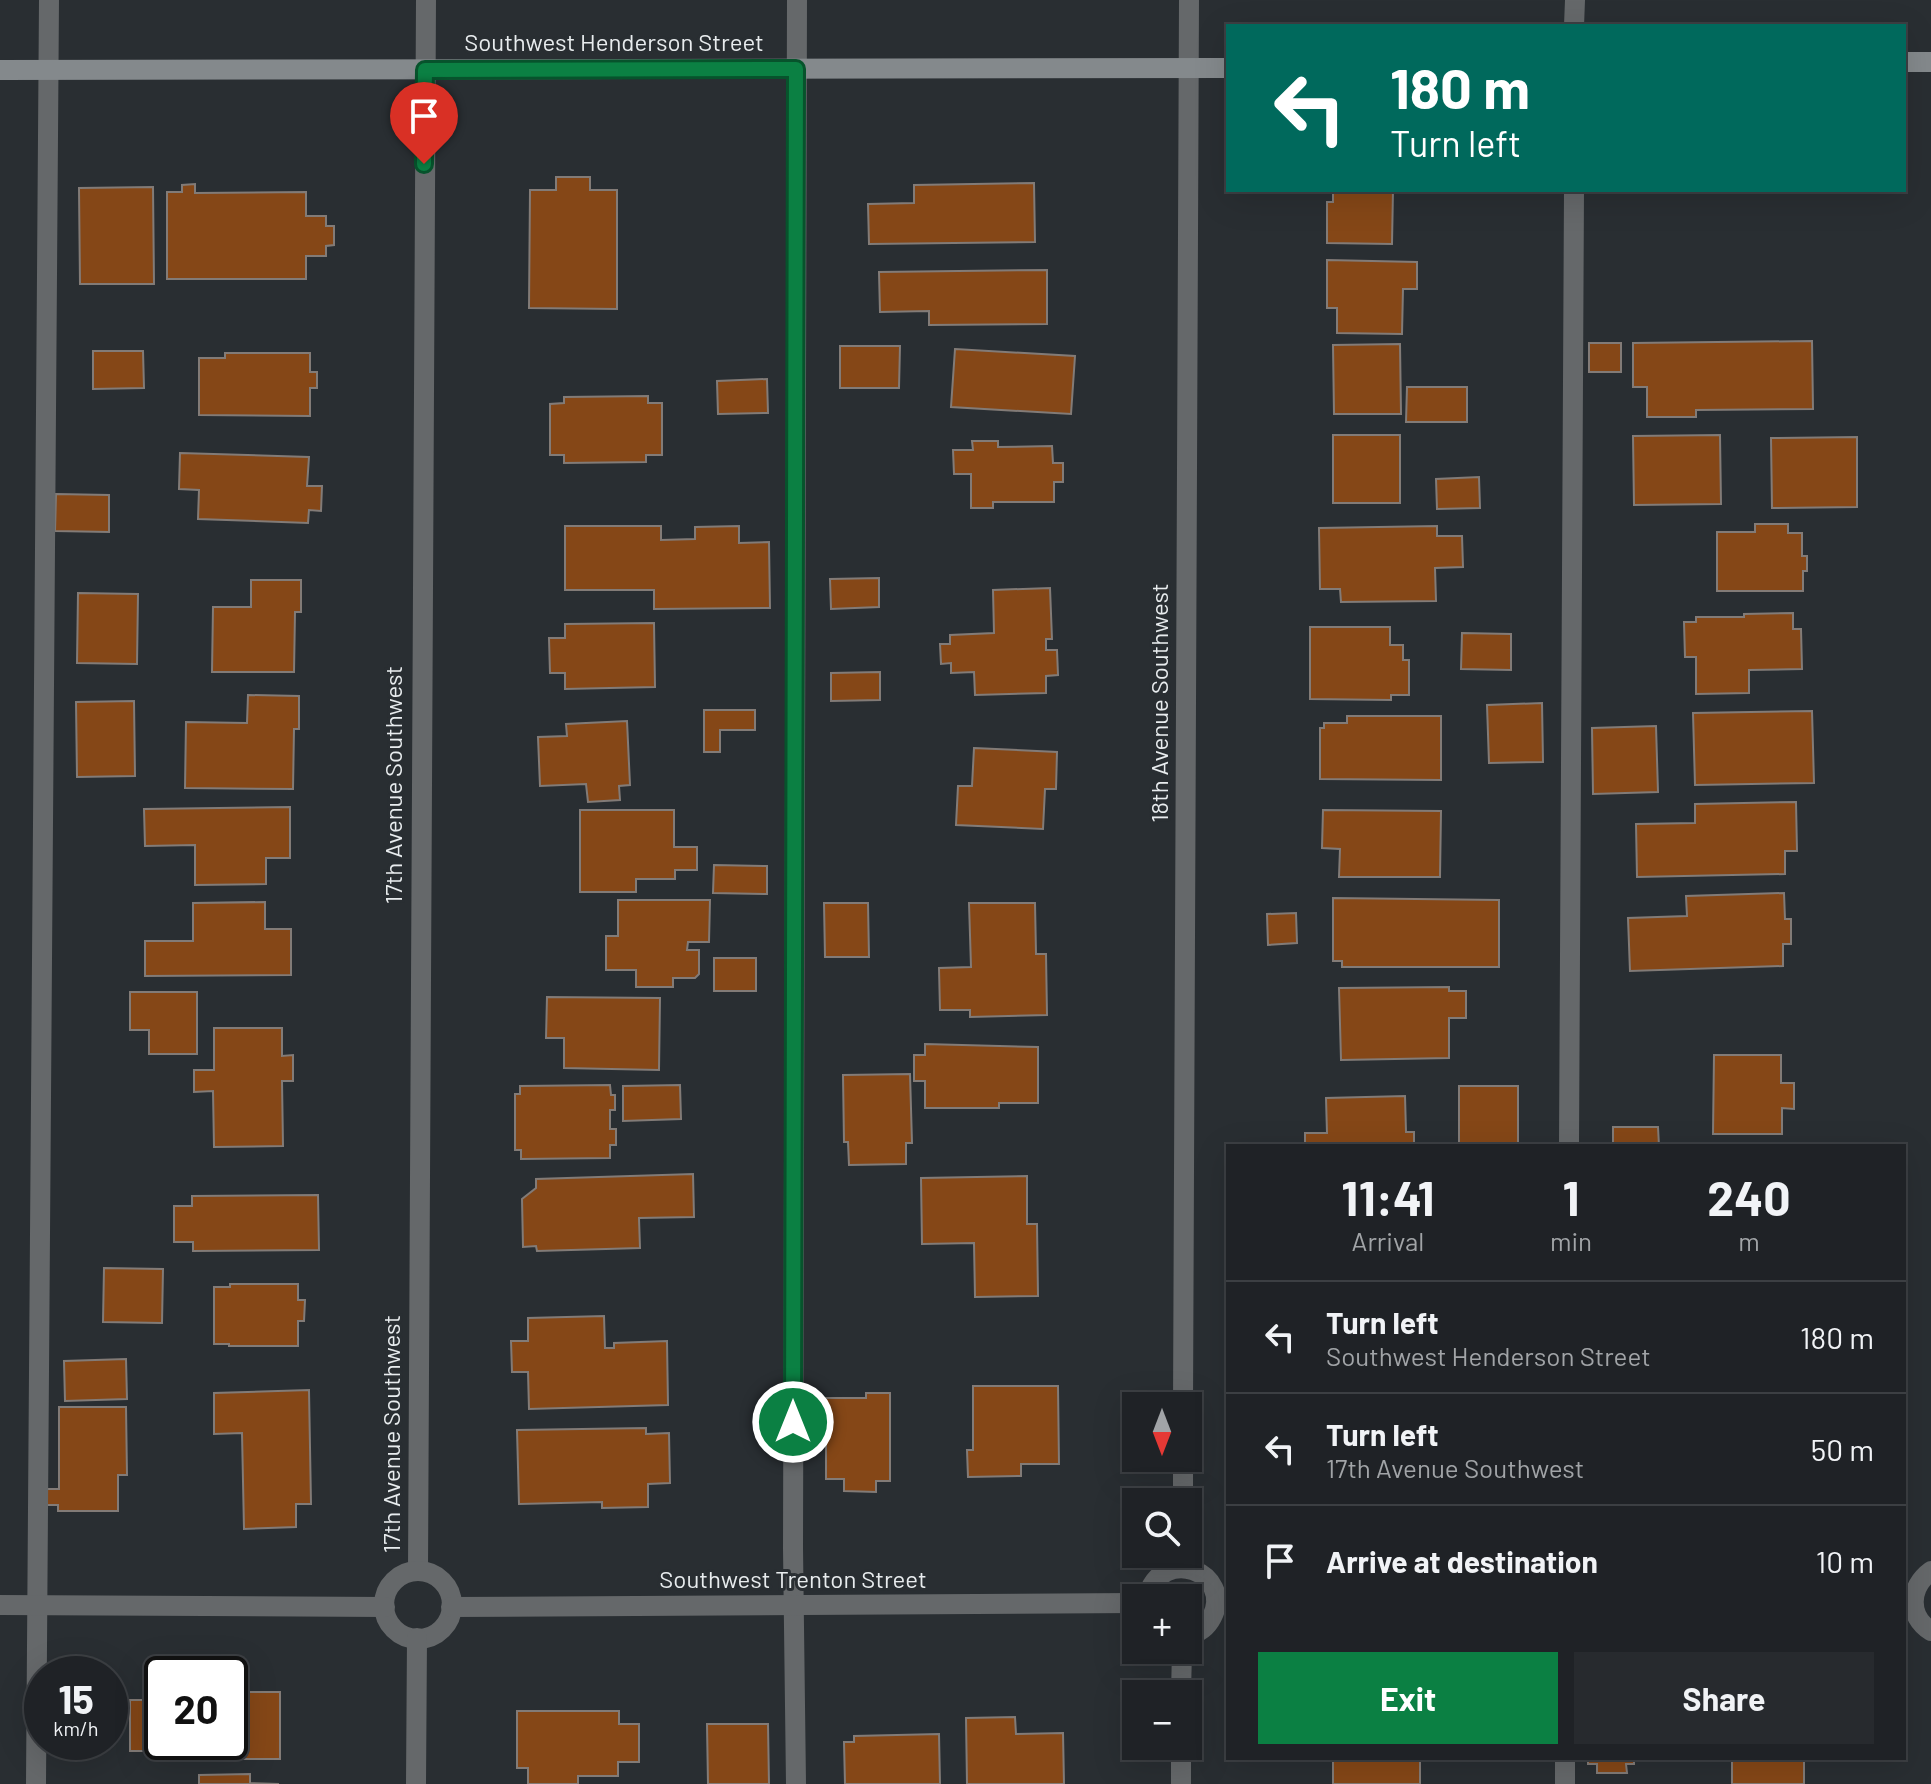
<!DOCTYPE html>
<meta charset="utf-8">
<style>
body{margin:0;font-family:Barlow,sans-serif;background:#272a2e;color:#f1f3f6;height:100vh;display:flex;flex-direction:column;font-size:30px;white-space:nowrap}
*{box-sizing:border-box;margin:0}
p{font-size:26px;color:#a1a4a7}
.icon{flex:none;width:44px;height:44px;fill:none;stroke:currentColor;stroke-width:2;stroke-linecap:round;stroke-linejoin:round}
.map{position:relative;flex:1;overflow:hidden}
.side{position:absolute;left:1226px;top:1144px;width:680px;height:616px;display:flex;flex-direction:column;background:#1f2226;border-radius:0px;box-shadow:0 8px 32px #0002,0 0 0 2px #3c3f43}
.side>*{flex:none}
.hud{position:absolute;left:1226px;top:24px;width:680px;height:168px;border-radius:0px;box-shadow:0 8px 32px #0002,0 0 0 2px #3c3f43;background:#00695c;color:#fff;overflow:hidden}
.needle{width:52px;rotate:180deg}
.fabs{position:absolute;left:1122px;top:1392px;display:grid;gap:16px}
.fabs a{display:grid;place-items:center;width:80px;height:80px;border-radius:0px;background:#1f2226;box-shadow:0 8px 32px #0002,0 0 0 2px #3c3f43;font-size:40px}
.speed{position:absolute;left:24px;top:1656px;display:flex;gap:16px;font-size:40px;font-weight:700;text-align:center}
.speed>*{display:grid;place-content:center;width:104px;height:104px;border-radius:50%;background:#1f2226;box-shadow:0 8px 32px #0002,0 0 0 2px #3c3f43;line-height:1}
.speed small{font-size:20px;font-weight:400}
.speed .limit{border:4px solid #111;border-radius:12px;background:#fff;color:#111}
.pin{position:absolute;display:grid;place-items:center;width:68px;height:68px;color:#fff;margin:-82px -34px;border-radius:50% 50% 50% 0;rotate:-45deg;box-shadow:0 0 8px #0007}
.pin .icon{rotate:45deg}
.me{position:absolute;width:88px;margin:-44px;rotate:0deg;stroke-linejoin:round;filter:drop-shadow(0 0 6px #0008)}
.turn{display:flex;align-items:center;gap:28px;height:168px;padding:0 32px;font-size:36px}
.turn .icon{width:104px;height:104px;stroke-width:2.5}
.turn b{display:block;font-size:56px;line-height:68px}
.eta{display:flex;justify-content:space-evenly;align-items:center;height:136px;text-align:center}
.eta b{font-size:48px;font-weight:700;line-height:56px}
.button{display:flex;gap:16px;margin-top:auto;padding:16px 32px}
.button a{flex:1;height:92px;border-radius:0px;background:#0b8043;color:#fff;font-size:32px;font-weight:700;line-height:92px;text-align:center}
.button a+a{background:#272a2e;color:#f1f3f6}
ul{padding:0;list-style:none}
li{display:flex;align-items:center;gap:24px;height:112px;padding:0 32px;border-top:2px solid #3c3f43}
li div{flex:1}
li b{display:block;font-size:30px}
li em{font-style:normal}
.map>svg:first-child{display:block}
.building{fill:#854717;stroke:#827b77;stroke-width:2}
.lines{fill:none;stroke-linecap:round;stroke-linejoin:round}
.lane{stroke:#65686a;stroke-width:20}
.street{stroke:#65686a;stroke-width:20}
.secondary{stroke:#84898c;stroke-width:20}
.route-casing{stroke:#07532c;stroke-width:20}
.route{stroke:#0b8043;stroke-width:14}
.labels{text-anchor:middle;stroke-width:6;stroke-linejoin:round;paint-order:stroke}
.street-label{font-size:24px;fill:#e8ecee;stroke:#292e32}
</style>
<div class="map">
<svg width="1931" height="1784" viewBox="0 0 1931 1784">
<rect width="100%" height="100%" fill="#292e32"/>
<g class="building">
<path d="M556 177H590V190H617V309L529 308 530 190H556Z"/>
<path d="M1034 183 1035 242 869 244 868 204 914 203V185Z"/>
<path d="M195 184V193L306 192V216H326V226H334V245L326 246V256H306V279H167V192H182V185Z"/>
<path d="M153 187 154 284H80L79 188Z"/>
<path d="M1333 190H1393L1392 244 1327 243V202H1333Z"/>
<path d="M1327 260 1417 262V289H1403L1402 334 1337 333V308H1327Z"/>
<path d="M1047 270V324L929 325V311L880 312 879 272Z"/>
<path d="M1812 341 1813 409 1696 410V417H1647V387H1633V343Z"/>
<rect x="1589" y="343" width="32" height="29"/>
<path d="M1400 344 1401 414H1334L1333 345Z"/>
<path d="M840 346H900L899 388H840Z"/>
<path d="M955 349 1075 356 1071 414 951 407Z"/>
<path d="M93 351H143L144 388 93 389Z"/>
<path d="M225 353H310V372H317V388H310V416L199 415V358H225Z"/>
<path d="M767 379 768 413 718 414 717 381Z"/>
<path d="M1407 387H1467V422H1406Z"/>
<path d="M648 396V403H662V455H646V462L564 463V455H550V404L564 403V397Z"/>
<rect x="1333" y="435" width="67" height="68"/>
<path d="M1720 435 1721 504 1634 505 1633 436Z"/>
<path d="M1857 437V507L1772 508 1771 438Z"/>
<path d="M972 441H998V447L1052 446 1053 463H1063V482H1054V502H993V508H971V474H954L953 450H973Z"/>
<path d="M180 453 309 457 307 486H322L321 511 309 510 308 523 198 519 199 490 179 489Z"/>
<path d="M1479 477 1480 508 1437 509 1436 479Z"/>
<path d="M56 494 109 495V532L55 531Z"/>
<path d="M1755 524H1788V533H1802V556H1807V571H1803V591H1717V532H1755Z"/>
<path d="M565 526H661V540L695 539V527L739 526V543L769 542 770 608 654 609V590H565Z"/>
<path d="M1437 526V536H1462L1463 567 1435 568 1436 601 1341 602 1340 589H1320L1319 528Z"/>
<path d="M879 578V607L831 609 830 579Z"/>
<path d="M251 580H301V612H295L294 672H212L213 607H251Z"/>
<path d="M1050 588 1052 639H1046V650H1057L1058 675 1046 676V693L975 695 974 672 951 673V663L941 664 940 644H950V635L994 633 993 590Z"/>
<path d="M78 593 138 594 137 664 77 663Z"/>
<path d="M1793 613V629H1801L1802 669 1749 670V693L1696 694V657H1685L1684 622H1696V617H1744V614Z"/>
<path d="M654 623 655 687 565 689V673H550L549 638H565V624Z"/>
<path d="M1310 627H1390V645H1403V660H1409V695H1391V700L1310 699Z"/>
<path d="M1462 633 1511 634V670L1461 669Z"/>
<path d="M880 672V700L831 701V673Z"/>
<path d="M248 695 299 696V729H294L293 789 185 788 186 722 247 723Z"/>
<path d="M134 701 135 776 77 777 76 702Z"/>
<path d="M1542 703 1543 762 1489 763 1487 705Z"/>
<path d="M704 710H755V730H720V752H704Z"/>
<path d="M1812 711 1814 783 1695 785 1693 713Z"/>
<path d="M1347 716H1441V780L1320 779V728H1324V723H1347Z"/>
<path d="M627 721 630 785 619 786 620 800 588 802 586 784 540 786 538 737 567 736 566 724Z"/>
<path d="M1656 726 1658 792 1593 794 1592 728Z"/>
<path d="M974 748 1057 752 1056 789H1045L1043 829 956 825 958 786H972Z"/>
<path d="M1796 802 1797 851H1785V874L1637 877 1636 824 1695 823V804Z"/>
<path d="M290 807V858H266V884L195 885V845L145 846 144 809Z"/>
<path d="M580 810H674V847H697V870H675V879H636V892H580Z"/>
<path d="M1323 810 1441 811 1440 877H1339L1340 849 1322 848Z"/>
<path d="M714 865 767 866V894L713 893Z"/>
<path d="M1784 893 1785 919H1791V944H1783V966L1630 971 1628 918 1687 916 1686 896Z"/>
<path d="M1333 898 1499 900V967H1342V961H1333Z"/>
<path d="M618 900H710L709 942H688L687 950H699V974L695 978H673V987H636V970H606V936H618Z"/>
<path d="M265 902V929H291V975L145 976V941H193V903Z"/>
<path d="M824 903H868L869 957H825Z"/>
<path d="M969 903H1035L1036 954H1046L1047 1015 970 1017V1010H940L939 968 971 967Z"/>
<path d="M1296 913 1297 943 1268 945 1267 914Z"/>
<rect x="714" y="958" width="42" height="33"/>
<path d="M1449 987V991H1466V1018H1449V1058L1341 1060 1339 988Z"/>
<path d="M130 992H197V1054H149V1030H130Z"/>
<path d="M547 997 660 998 659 1070 564 1068V1038H546Z"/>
<path d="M214 1028H282V1056L293 1055V1081H282L283 1146 214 1147 213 1091 194 1092V1070H214Z"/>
<path d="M925 1044 1038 1047V1103H999V1108H925V1081H914V1055H925Z"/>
<path d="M1714 1055H1781V1083H1794V1109L1782 1108V1134H1713Z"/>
<path d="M910 1074 912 1143H906V1164L849 1165 848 1142H844L843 1075Z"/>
<path d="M610 1085 611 1095H615V1110H610V1129H616V1145H610V1158L521 1159V1150H515V1094H520V1086Z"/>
<path d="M680 1085 681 1119 623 1121V1086Z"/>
<rect x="1459" y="1086" width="59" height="60"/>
<path d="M1405 1096 1406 1132H1414V1146H1305V1133H1327L1326 1098Z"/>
<path d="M1613 1127H1658L1659 1146H1613Z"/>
<path d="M693 1174 694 1217 639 1218 640 1248 537 1251 536 1246 523 1247 522 1199 536 1188V1179Z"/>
<path d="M1027 1176V1224H1037L1038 1296 975 1297 974 1243 922 1244 921 1178Z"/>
<path d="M318 1195 319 1250 193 1251V1242H174V1206H192V1196Z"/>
<path d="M104 1268 163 1269 162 1323 103 1322Z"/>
<path d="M230 1284H298V1300H305L304 1321H298V1346H229V1344H214V1287H230Z"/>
<path d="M604 1316 605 1348H614V1343L667 1341 668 1405 529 1409 528 1372H512L511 1341H528V1318Z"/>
<path d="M126 1359 127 1399 65 1401 64 1361Z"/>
<path d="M973 1386H1058L1059 1464H1021V1476L968 1477 967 1450H973Z"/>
<path d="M309 1390 311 1504H296V1527L244 1529 242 1433 214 1434V1393Z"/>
<path d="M866 1393H890V1481H876V1492L844 1491V1479H826V1398H866Z"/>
<path d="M59 1407H126L127 1475H118V1511H58V1505H47L46 1489H59Z"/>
<path d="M646 1428V1434L669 1433 670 1483 648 1484V1507L602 1508V1502L519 1504 517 1430Z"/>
<path d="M159 1692H162V1742H230V1692H280V1759H161V1751H130V1700H159Z"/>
<path d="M517 1711H619V1724H639V1762H618V1776H578V1784H528V1768H517Z"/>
<path d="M1015 1717 1016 1734 1063 1733 1064 1784H967L966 1718Z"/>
<path d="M707 1724H768L769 1784H708Z"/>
<path d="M939 1734 940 1784H845L844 1742H854V1736Z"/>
<rect x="1333" y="1758" width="87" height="26"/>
<path d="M1588 1758H1634V1764H1626L1627 1773H1597V1764H1588Z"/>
<rect x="1732" y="1758" width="72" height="26"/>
<path d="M250 1774V1783L279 1784H199V1775Z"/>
</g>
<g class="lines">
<g class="lane">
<path d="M1574 26 1575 0"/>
<path d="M1569 1146 1574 190"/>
<path d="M36 1784 49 0"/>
<path d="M796 1784 793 1548 797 0"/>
<path d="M1565 1784V1758"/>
</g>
<g class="street">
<path d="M1183 1406 1189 0"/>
<path d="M1183 1502V1458"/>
<path d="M418 1571 426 0"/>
<path d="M1931 1571C1909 1587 1907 1616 1931 1631"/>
<circle cx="418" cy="1605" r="34"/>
<path d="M1147 1598C1162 1543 1234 1573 1212 1617 1207 1627 1199 1633 1188 1635"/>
<path d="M0 1605 385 1607"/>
<path d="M451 1607 1136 1603"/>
<path d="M1181 1694 1182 1650"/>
<path d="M416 1784 417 1638"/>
<path d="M1181 1784V1746"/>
</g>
<g class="secondary">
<path d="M1904 62H1931"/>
<path d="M0 70 1228 68"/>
</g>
</g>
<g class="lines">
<defs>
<path id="route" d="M424 164 425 70 796 69 793 1422"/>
</defs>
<use href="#route" class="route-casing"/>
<use href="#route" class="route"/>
</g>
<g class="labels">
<g class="street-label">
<text x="614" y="51">Southwest Henderson Street</text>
<text transform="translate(1160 703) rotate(-90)" y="8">18th Avenue Southwest</text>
<text transform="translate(394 785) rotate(-90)" y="8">17th Avenue Southwest</text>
<text transform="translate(392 1434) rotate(-90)" y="8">17th Avenue Southwest</text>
<text x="793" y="1588">Southwest Trenton Street</text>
</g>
</g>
</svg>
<div class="fabs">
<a><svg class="needle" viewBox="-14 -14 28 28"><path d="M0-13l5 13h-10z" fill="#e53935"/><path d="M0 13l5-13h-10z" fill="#a1a4a7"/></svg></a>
<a><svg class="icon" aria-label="search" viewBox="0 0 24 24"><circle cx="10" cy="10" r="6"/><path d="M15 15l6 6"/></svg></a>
<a>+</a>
<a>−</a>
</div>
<div class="speed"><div>15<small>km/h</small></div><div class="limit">20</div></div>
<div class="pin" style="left:424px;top:164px;background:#d93025"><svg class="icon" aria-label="arrive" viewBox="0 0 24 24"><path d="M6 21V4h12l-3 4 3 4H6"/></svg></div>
<svg class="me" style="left:793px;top:1422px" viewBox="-20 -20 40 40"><circle r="17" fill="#0b8043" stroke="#fff" stroke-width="3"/><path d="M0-11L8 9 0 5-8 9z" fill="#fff"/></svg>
<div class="hud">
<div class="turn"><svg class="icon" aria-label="left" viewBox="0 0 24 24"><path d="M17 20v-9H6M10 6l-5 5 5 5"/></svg><div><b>180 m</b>Turn left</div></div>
</div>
<section class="side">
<div class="eta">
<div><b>11:41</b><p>Arrival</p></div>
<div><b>1</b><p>min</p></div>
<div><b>240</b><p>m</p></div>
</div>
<ul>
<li><svg class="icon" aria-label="left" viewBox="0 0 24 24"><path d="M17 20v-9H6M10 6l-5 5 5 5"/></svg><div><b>Turn left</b><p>Southwest Henderson Street</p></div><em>180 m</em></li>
<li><svg class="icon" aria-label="left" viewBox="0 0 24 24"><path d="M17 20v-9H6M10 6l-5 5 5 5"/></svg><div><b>Turn left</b><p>17th Avenue Southwest</p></div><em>50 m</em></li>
<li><svg class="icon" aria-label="arrive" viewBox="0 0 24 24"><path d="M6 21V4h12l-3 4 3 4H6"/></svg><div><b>Arrive at destination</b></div><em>10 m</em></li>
</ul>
<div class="button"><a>Exit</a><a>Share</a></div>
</section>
</div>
